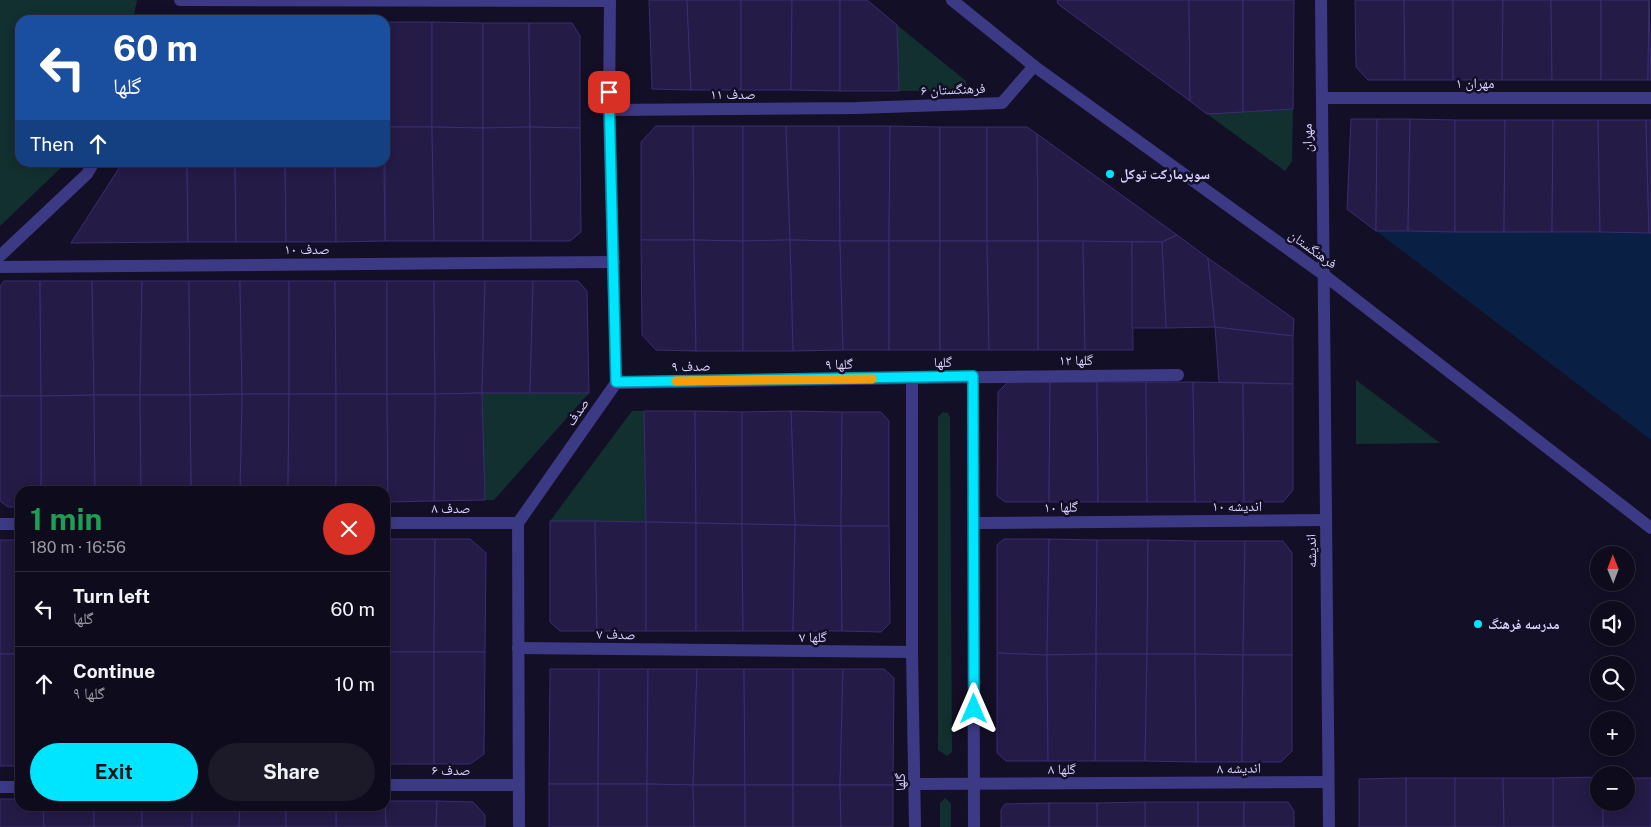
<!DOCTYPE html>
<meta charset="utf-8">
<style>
body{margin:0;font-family:"Public Sans","Noto Naskh Arabic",sans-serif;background:#1c1929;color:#f1f3f6;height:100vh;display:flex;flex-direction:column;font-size:19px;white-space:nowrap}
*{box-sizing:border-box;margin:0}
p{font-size:16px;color:#9b9ba3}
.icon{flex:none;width:28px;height:28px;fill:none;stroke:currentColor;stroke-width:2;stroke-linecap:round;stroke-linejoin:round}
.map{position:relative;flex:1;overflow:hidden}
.side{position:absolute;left:15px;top:486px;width:375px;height:325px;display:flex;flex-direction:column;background:#0e0b1c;border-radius:15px;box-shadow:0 2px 12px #0003,0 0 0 1px #2e2b3b}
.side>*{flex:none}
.guide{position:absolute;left:15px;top:15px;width:375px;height:152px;border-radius:15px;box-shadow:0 2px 12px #0003,0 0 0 1px #2e2b3b;background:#1a4fa0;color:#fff;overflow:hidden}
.needle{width:32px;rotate:359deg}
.controls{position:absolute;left:1590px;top:546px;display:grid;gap:10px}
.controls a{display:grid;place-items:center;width:45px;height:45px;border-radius:50%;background:#0e0b1c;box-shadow:0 2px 12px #0003,0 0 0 1px #2e2b3b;font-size:25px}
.pin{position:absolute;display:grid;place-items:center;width:42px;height:42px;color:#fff;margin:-21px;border-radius:10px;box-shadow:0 2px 8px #0006}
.me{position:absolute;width:55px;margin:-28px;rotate:0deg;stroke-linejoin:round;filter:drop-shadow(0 0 4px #0008)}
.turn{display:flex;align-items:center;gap:18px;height:105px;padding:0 15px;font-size:22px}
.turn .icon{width:65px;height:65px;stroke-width:2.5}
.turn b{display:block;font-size:35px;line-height:42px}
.then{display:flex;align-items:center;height:48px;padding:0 15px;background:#0003;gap:10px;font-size:19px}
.round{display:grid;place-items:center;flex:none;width:52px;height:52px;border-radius:26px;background:#1c1929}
.head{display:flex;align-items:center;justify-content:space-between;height:85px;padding:0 15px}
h1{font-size:30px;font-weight:700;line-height:38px;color:#1e9e55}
.action{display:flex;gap:10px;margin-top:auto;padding:10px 15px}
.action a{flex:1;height:58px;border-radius:30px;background:#00e5ff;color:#111;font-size:20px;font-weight:700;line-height:58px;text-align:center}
.action a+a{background:#1c1929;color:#f1f3f6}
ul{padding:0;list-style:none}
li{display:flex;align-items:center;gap:15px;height:75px;padding:0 15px;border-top:1px solid #2e2b3b}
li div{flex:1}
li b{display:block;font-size:19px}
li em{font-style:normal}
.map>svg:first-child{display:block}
.green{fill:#12302f}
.water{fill:#0a1f44}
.building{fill:#241b47;stroke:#3b2d73}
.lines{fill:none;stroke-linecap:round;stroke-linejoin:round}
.minor{stroke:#3d3a85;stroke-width:12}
.route-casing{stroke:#0095a6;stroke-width:12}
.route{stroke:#00e5ff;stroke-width:9}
.slow{stroke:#f59e0b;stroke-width:9}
.poi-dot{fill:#00e5ff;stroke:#130f26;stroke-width:2}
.labels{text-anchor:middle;stroke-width:5;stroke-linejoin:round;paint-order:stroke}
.street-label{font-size:14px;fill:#d9d4ff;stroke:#130f26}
.poi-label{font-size:14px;font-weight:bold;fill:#d9d4ff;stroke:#130f26;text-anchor:start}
</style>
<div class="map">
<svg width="1651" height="827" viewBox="0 0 1651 827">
<rect width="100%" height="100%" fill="#130f26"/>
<g class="green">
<path d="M0 0H137L133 20H20V162L66 163 0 226Z"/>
<path d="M897 25 966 81 967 91H899Z"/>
<path d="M1293 109 1292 161 1285 171 1207 114Z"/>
<path d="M1356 380 1440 443 1356 444Z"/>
<path d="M482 393H589L494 500H485Z"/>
<path d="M632 411H644L646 522 550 521Z"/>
<path d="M943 412 948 413 950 417 952 752 947 756 938 750V417Z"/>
<path d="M945 798 951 803V827H940V803Z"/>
</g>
<path class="water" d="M1376 231 1651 233V440Z"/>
<g class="building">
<path d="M649 0H687L691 90 652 89Z"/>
<path d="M687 0H741V90H691Z"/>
<path d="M741 0H792L791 90H741Z"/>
<path d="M792 0H840V91L791 90Z"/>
<path d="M840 0H867L897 25 899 91H840Z"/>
<path d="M1057 0H1189L1190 101 1058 4Z"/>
<path d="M1189 0H1243V112L1207 114 1190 101Z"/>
<path d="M1243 0H1294L1293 109 1243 112Z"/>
<path d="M1355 0H1404L1405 80H1368L1356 67Z"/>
<path d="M1404 0H1453V80H1405Z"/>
<path d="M1453 0H1503L1502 80H1453Z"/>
<path d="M1503 0H1551L1552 80H1502Z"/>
<path d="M1551 0H1601V80H1552Z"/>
<path d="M1601 0H1649L1648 80H1601Z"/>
<path d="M1649 0 1651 80H1648Z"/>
<rect x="385" y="22" width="47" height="105"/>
<path d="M432 22 483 23V128L432 127Z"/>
<path d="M483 23H529L530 127 483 128Z"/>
<path d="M529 23H572L580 36V128L530 127Z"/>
<path d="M1351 119H1377L1376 231 1347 209Z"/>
<path d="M1377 119H1410L1408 231H1376Z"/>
<path d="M1410 119 1455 120V232L1408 231Z"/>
<path d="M1455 120H1505L1504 232H1455Z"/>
<path d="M1505 120H1553L1552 232H1504Z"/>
<path d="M1553 120H1598L1600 232H1552Z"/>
<path d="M1598 120H1646L1649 233 1600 232Z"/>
<path d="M1646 120H1651V233H1649Z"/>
<path d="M656 126H693L694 240H641V142Z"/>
<path d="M693 126H743V241L694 240Z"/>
<path d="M743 126H786L790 240 743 241Z"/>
<path d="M786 126H839L840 241 790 240Z"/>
<path d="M839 126H890L889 241H840Z"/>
<path d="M890 126 940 127V241H889Z"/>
<path d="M385 127H432L434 241H385Z"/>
<path d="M432 127 483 128V241H434Z"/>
<path d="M530 127 531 241H483V128Z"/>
<path d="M530 127 580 128 581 232 570 241H531Z"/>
<rect x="940" y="127" width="47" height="114"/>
<path d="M987 127H1027L1037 134 1038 241H987Z"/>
<path d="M1037 134 1177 235 1162 242 1038 241Z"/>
<path d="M123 162H187L188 242 71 243Z"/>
<path d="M187 162H235L236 242H188Z"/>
<path d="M235 162H285L286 242H236Z"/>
<path d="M285 162H335L336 242H286Z"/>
<path d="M335 162H384L385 241 336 242Z"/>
<path d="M1177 235 1208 258 1215 327 1166 328 1162 242Z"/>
<path d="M641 240H694L696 351 656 350 642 335Z"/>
<path d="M694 240 743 241V351H696Z"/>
<path d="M790 240 840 241 843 350 793 351Z"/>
<path d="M790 240 793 351H743V241Z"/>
<path d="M840 241H889V350H843Z"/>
<rect x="889" y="241" width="51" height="109"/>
<path d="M940 241H987L989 350H940Z"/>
<path d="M987 241H1038V350H989Z"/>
<path d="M1038 241H1083L1085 350H1038Z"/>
<path d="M1083 241 1132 242 1133 350H1085Z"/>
<path d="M1132 242H1162L1166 328H1132Z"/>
<path d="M1208 258 1294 319 1293 336 1215 327Z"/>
<path d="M4 281H40L41 396H0V286Z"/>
<path d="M40 281H92L94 395 41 396Z"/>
<path d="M92 281H142L140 395H94Z"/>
<path d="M142 281H189L190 395H140Z"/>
<path d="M189 281H240L242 394 190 395Z"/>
<path d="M240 281H289V394H242Z"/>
<path d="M289 281H335L336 394H289Z"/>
<path d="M335 281H387V394H336Z"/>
<path d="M387 281H434L435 394H387Z"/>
<path d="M434 281H485L482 393 435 394Z"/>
<path d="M485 281H533L530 393H482Z"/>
<path d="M533 281H578L587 291 589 393H530Z"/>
<path d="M1215 327 1293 336V384L1219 382Z"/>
<path d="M1008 382H1050L1049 502H1005L997 496 998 392Z"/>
<path d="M1050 382H1097L1098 502H1049Z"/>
<path d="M1097 382H1146L1147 502H1098Z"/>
<path d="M1146 382H1193L1195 502H1147Z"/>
<path d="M1193 382 1243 383 1244 502H1195Z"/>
<path d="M1243 383 1293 384V490L1283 502H1244Z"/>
<path d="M482 393 485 500 434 501 435 394Z"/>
<path d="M242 394H289L288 491H240Z"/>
<path d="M242 394 240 491H191L190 395Z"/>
<path d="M289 394H336V491H288Z"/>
<path d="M336 394H387L388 502H385V491H336Z"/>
<path d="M387 394H435L434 501 388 502Z"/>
<path d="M94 395 95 491H41V396Z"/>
<path d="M94 395H140L141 491H95Z"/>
<path d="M140 395H190L191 491H141Z"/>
<path d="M0 396H41V491H20V507H8L0 501Z"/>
<path d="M644 411H695L696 523 646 522Z"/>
<path d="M695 411 742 412V524L696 523Z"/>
<path d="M791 411 842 412 841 526 795 525Z"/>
<path d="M791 411 795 525 742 524V412Z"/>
<path d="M842 412H881L889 421V526H841Z"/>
<path d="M550 521H595L597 631H560L550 622Z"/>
<path d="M595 521 646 522V631H597Z"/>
<path d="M646 522 696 523V631H646Z"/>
<path d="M696 523 742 524 743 631H696Z"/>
<path d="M742 524 795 525 793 631H743Z"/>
<path d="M795 525 841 526 842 631H793Z"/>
<path d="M841 526H889L890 623 881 632 842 631Z"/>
<path d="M385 539H435L434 652H385Z"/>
<path d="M435 539H470L486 553 485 652H434Z"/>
<path d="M1004 539H1049L1047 655 997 653V545Z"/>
<path d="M1049 539 1097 540 1096 654 1047 655Z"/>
<rect x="0" y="540" width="20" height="114"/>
<path d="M1097 540H1148L1147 654H1096Z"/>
<path d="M1148 540 1195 541V654H1147Z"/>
<path d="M1195 541H1245L1243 655 1195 654Z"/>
<path d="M1245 541H1283L1292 553V655H1243Z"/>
<path d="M385 652H434V764H387Z"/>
<path d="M434 652H485L484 754 470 764H434Z"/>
<path d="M997 653 1047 655 1048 761H1006L997 753Z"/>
<rect x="0" y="654" width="20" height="112"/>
<path d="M1096 654H1147L1145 761H1095Z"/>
<path d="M1096 654 1095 761H1048L1047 655Z"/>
<path d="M1147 654H1195L1196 762 1145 761Z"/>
<path d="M1195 654 1243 655 1242 762H1196Z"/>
<path d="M1243 655H1292V751L1281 762H1242Z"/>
<path d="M550 669H599L598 784H549Z"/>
<path d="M599 669H648L647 784H598Z"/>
<path d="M648 669H697L693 785 647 784Z"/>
<path d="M697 669H744L745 785H693Z"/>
<path d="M744 669H793V785H745Z"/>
<path d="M793 669H843L840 785H793Z"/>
<path d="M843 669H884L894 678 893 785H840Z"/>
<path d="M385 677 387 764H385Z"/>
<path d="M1599 777V802H1603V827H1553V778Z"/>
<rect x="1406" y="778" width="49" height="49"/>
<path d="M1406 778V827H1359V779Z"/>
<path d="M1455 778H1503L1504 827H1455Z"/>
<path d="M1503 778H1553V827H1504Z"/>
<path d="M1626 778H1651V827H1603V802H1626Z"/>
<rect x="549" y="784" width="49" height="43"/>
<rect x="598" y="784" width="49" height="43"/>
<path d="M647 784 693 785 694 827H647Z"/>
<path d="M693 785H745V827H694Z"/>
<rect x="745" y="785" width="48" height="42"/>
<path d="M793 785H840L841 827H793Z"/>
<path d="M840 785H893V827H841Z"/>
<path d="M0 799H20V806H43L44 827H0Z"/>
<path d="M385 801H437L436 827H386Z"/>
<path d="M437 801 473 802 485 815V827H436Z"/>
<rect x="1145" y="802" width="53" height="25"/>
<path d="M1145 802V827H1097V803Z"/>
<rect x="1198" y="802" width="46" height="25"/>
<path d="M1244 802H1288L1294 811V827H1244Z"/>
<path d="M385 803 386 827H336V806H385Z"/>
<path d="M1049 803V827H1001V810L1005 804Z"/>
<rect x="1049" y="803" width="48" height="24"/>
<path d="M43 806H94V827H44Z"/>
<rect x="94" y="806" width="48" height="21"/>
<rect x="142" y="806" width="50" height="21"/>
<path d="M192 806H240L239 827H192Z"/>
<path d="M240 806H286V827H239Z"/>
<rect x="286" y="806" width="50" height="21"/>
</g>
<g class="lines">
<g class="minor">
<path d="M180 0 610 1"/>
<path d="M952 0 1034 66 1324 275 1651 528"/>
<path d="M1321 0 1329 827"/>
<path d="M1322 98H1651"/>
<path d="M609 110 857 108 1002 103 1034 66"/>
<path d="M0 256 87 174 94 162"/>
<path d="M0 267 614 262"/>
<path d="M973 376 974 827"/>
<path d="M616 383 912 378"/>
<path d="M385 523H518"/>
<path d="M975 523 1326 520"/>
<path d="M0 524H20"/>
<path d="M518 648 912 652"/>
<path d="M916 784 1328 782"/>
<path d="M385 785H518"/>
<path d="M0 787H20"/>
<path d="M519 827 518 523 616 383 609 110 610 0"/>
<path d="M915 827 912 652V378L1178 375"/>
</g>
</g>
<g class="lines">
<defs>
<path id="route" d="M609 92 616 382 973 376 974 709"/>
</defs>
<use href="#route" class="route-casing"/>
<use href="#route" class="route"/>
<path class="slow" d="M676 381 872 379"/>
</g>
<g class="poi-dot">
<circle cx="1110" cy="174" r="5"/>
<circle cx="1478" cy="624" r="5"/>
</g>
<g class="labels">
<g class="street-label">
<text x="1475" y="88">مهران ۱</text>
<text transform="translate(953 89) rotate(-2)" y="5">فرهنگستان ۶</text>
<text x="733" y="99">صدف ۱۱</text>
<text transform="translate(1307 138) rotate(-91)" y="5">مهران</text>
<text x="307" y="254">صدف ۱۰</text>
<text transform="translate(1313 249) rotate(36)" y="5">فرهنگستان</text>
<text x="1076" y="365">گلها ۱۲</text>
<text transform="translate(943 362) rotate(-2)" y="5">گلها</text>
<text transform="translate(839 364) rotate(-1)" y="5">گلها ۹</text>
<text transform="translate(691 366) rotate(-1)" y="5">صدف ۹</text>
<text transform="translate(577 412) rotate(-55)" y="5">صدف</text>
<text x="1237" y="511">اندیشه ۱۰</text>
<text transform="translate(1061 507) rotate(-1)" y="5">گلها ۱۰</text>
<text x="451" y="513">صدف ۸</text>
<text transform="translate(1311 551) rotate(-91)" y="5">اندیشه</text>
<text transform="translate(616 634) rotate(1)" y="5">صدف ۷</text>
<text x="813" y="642">گلها ۷</text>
<text transform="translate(1239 768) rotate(-1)" y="5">اندیشه ۸</text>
<text x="1062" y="774">گلها ۸</text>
<text x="451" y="775">صدف ۶</text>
<text transform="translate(900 782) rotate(-91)" y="5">گلها</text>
</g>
<g class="poi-label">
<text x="1120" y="179">سوپرمارکت توکل</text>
<text x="1488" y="629">مدرسه فرهنگ</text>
</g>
</g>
</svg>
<div class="controls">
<a><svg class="needle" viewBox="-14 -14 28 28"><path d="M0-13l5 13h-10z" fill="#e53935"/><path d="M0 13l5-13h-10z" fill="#9b9ba3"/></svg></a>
<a><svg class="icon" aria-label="sound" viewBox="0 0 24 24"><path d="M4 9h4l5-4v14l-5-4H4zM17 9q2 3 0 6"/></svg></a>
<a><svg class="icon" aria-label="search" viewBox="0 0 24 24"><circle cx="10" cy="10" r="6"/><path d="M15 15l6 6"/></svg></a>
<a>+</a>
<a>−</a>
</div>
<div class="pin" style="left:609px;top:92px;background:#d93025"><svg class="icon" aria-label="arrive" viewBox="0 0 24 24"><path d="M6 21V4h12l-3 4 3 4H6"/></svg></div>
<svg class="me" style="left:974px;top:709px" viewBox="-20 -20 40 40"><path d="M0-17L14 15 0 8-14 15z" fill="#00e5ff" stroke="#fff" stroke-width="4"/></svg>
<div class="guide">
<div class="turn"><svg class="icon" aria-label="left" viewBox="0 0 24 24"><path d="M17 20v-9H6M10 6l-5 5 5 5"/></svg><div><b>60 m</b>گلها</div></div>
<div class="then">Then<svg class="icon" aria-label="ahead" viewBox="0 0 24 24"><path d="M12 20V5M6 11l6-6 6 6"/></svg></div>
</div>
<section class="side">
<div class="head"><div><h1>1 min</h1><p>180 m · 16:56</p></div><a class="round" style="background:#d93025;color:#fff"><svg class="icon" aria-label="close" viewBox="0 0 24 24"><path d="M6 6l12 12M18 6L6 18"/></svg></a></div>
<ul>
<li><svg class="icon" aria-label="left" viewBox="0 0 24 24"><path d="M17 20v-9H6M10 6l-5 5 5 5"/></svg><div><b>Turn left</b><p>گلها</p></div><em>60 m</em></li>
<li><svg class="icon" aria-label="ahead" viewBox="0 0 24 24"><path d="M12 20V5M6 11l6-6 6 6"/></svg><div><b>Continue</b><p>گلها ۹</p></div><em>10 m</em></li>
</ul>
<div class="action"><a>Exit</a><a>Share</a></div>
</section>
</div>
